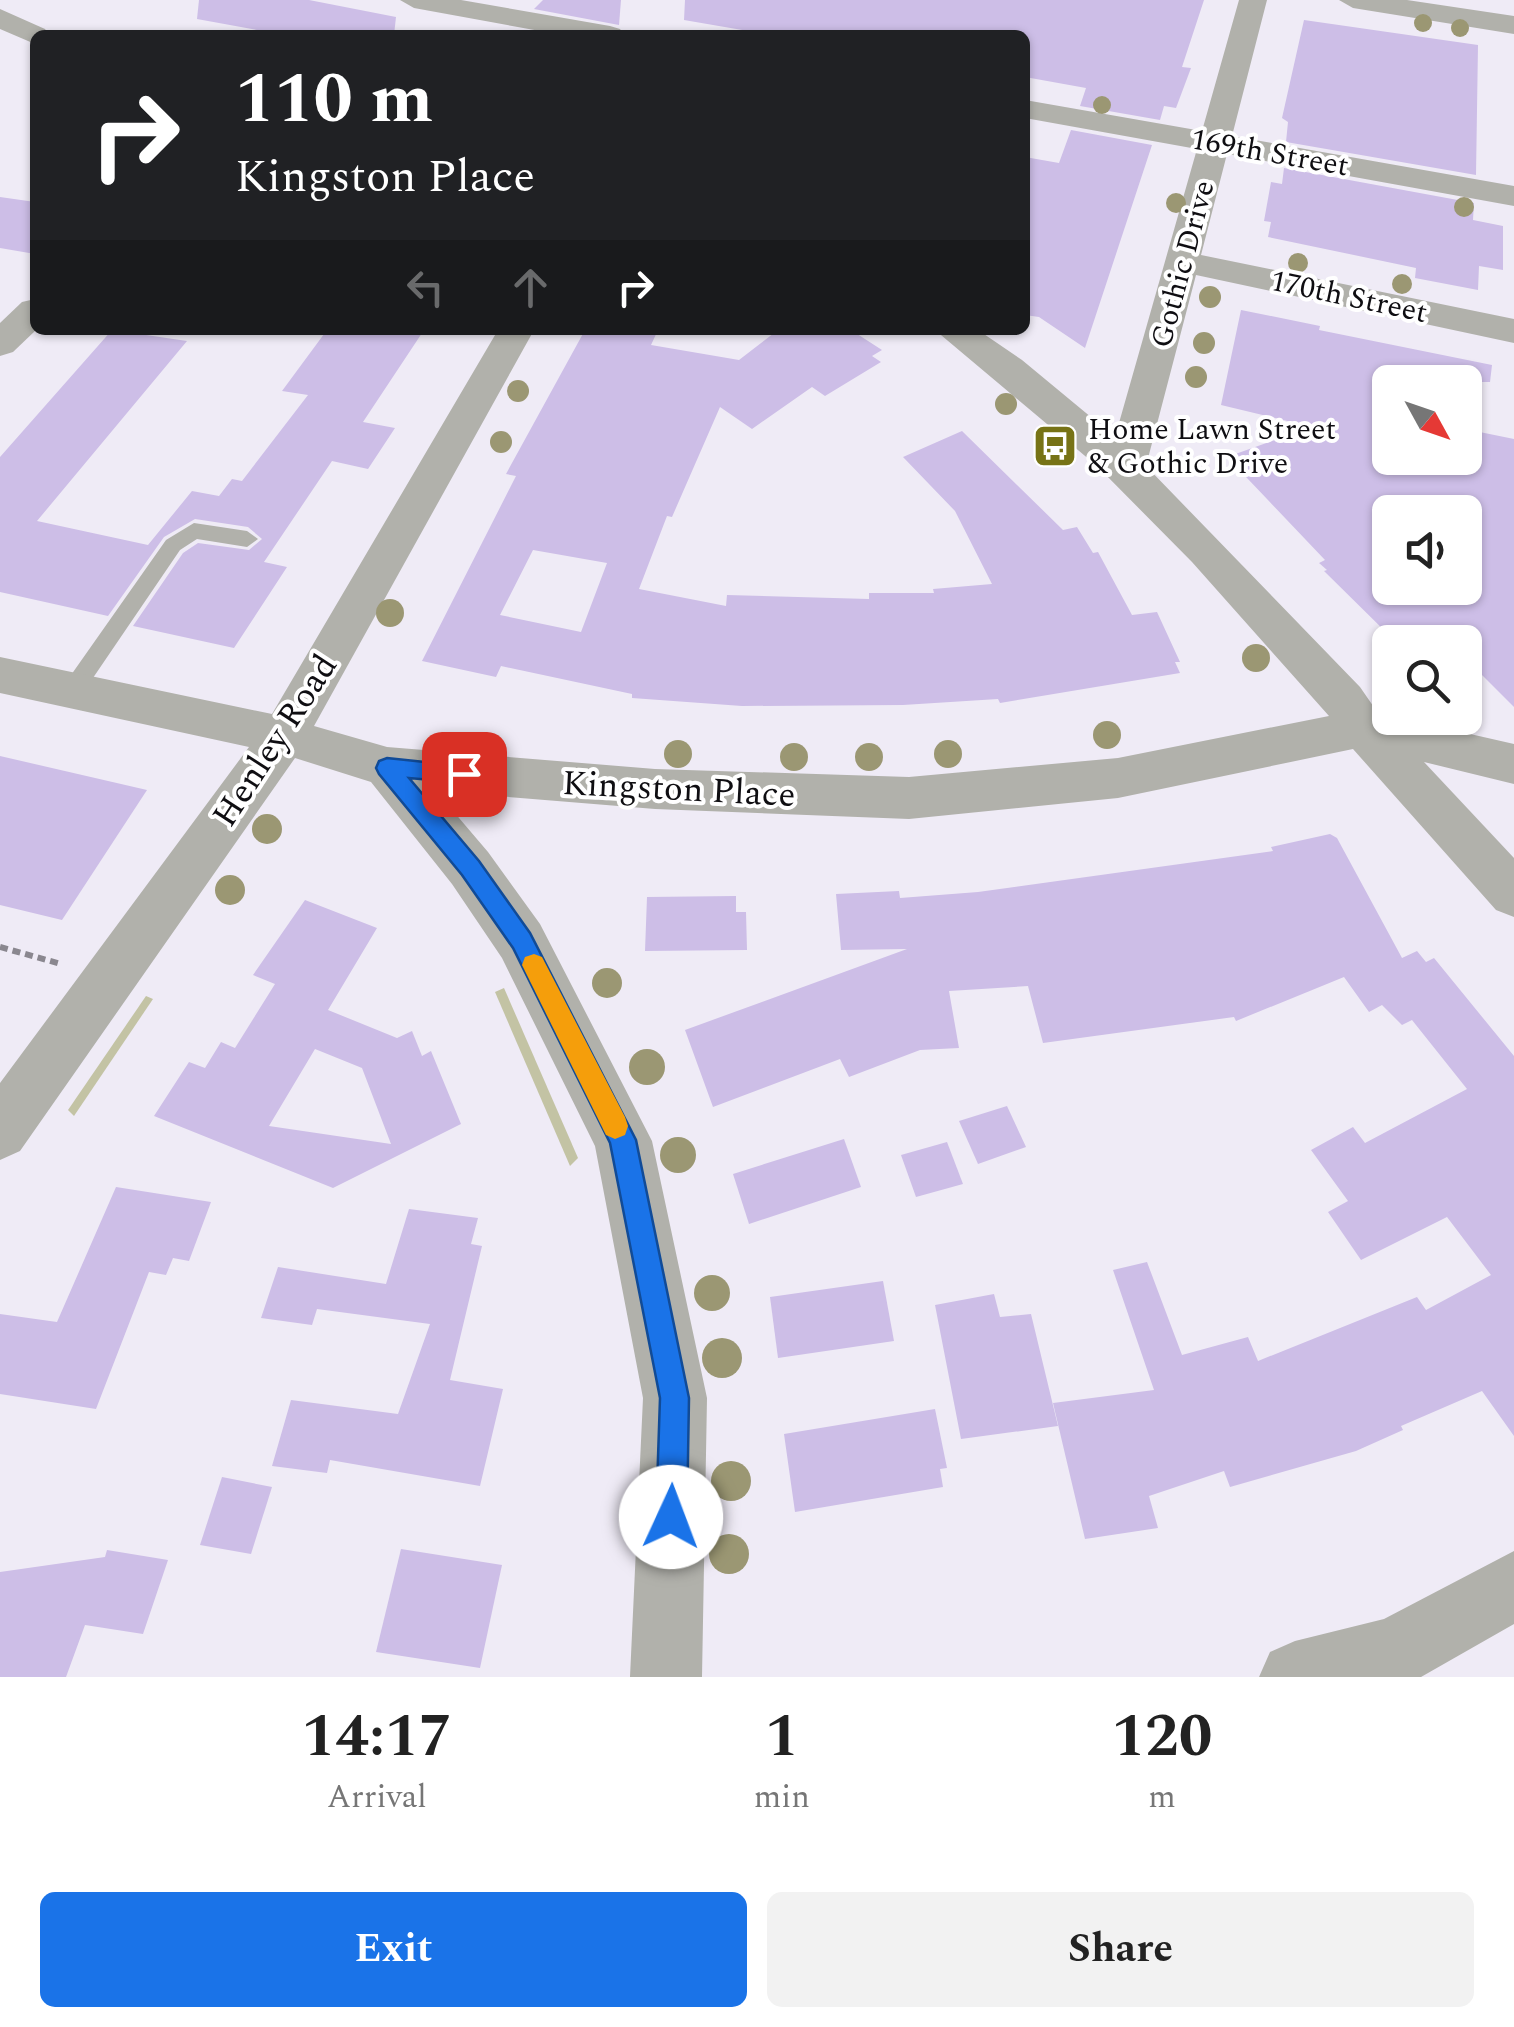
<!DOCTYPE html>
<style>
body{margin:0;font-family:Spectral,serif;background:#f2f2f2;color:#222;height:100vh;display:flex;flex-direction:column;font-size:38px;white-space:nowrap}
*{box-sizing:border-box;margin:0}
p{font-size:32px;color:#767676}
.icon{flex:none;width:55px;height:55px;fill:none;stroke:currentColor;stroke-width:2;stroke-linecap:round;stroke-linejoin:round}
.map{position:relative;height:1677px;overflow:hidden}
.details{display:flex;flex-direction:column;background:#fff;flex:1}
.details>*{flex:none}
.hud{position:absolute;left:30px;top:30px;width:1000px;height:305px;border-radius:15px;box-shadow:0 2px 8px #0004;background:#202124;color:#fff;overflow:hidden}
.needle{width:65px;rotate:130deg}
.controls{position:absolute;left:1372px;top:365px;display:grid;gap:20px}
.controls a{display:grid;place-items:center;width:110px;height:110px;border-radius:15px;background:#fff;box-shadow:0 2px 8px #0004;font-size:50px}
.pin{position:absolute;display:grid;place-items:center;width:85px;height:85px;color:#fff;margin:-42px;border-radius:20px;box-shadow:0 5px 15px #0006}
.me{position:absolute;width:110px;margin:-55px;rotate:2deg;stroke-linejoin:round;filter:drop-shadow(0 0 8px #0008)}
.turn{display:flex;align-items:center;gap:35px;height:210px;padding:0 40px;font-size:45px}
.turn .icon{width:130px;height:130px;stroke-width:2.5}
.turn b{display:block;font-size:70px;line-height:85px}
.lanes{display:flex;align-items:center;height:95px;padding:0 40px;background:#0003;justify-content:center;gap:50px;direction:ltr}
.lanes .off{opacity:.35}
.eta{display:flex;justify-content:space-evenly;align-items:center;height:170px;text-align:center}
.eta b{font-size:60px;font-weight:700;line-height:70px}
.button{display:flex;gap:20px;margin-top:auto;padding:20px 40px}
.button a{flex:1;height:115px;border-radius:15px;background:#1a73e8;color:#fff;font-size:40px;font-weight:700;line-height:115px;text-align:center}
.button a+a{background:#f2f2f2;color:#222}
.map>svg:first-child{display:block}
.green{fill:#c3c3a4}
.building{fill:#cdbee7;fill-rule:evenodd}
.lines{fill:none;stroke-linecap:round;stroke-linejoin:round}
.path{stroke:#8a878f;stroke-width:6;stroke-dasharray:8 5;stroke-linecap:butt}
.service{fill:#b1b1ab;fill-rule:evenodd}
.minor{fill:#b1b1ab;fill-rule:evenodd}
.tree{fill:#9b9773}
.route{fill:#1a73e8;stroke:#114b97;stroke-width:2.5}
.slow{fill:#f59e0b}
.labels{text-anchor:middle;stroke-width:8;stroke-linejoin:round;paint-order:stroke}
.far-street-label{font-size:30px;fill:#0f0e12;stroke:#fff}
.far-poi-label{font-size:30px;fill:#0f0e12;stroke:#fff;text-anchor:start}
.street-label{font-size:35px;fill:#0f0e12;stroke:#fff}
</style>
<div class="map">
<svg width="1514" height="1677" viewBox="0 0 1514 1677">
<rect width="100%" height="100%" fill="#efebf6"/>
<g class="green">
<path d="M504 988 578 1158 570 1166 495 992Z"/>
<path d="M146 996 153 999 74 1116 68 1110Z"/>
</g>
<g class="building">
<path d="M199 0H309L396 17 394 35H284L197 19Z"/>
<path d="M543 0H621L619 25 534 9Z"/>
<path d="M685 0H1204L1182 67 1191 68 1176 108 1164 106 1160 120 1080 106 1086 88 1025 77V35H771L684 20Z"/>
<path d="M1304 20 1478 45 1476 175 1286 142 1288 122 1282 118Z"/>
<path d="M1071 130 1152 145 1085 348 1039 317 1025 315V157L1059 163Z"/>
<path d="M1284 168 1474 203 1473 220 1503 226V270L1479 266 1478 290 1415 278 1416 268 1268 237 1271 222 1264 221 1271 182 1282 184Z"/>
<path d="M0 197 35 202V254L0 248Z"/>
<path d="M1241 310 1320 326 1319 330 1492 365 1490 382H1390V458H1465V429L1514 439V707L1465 658V642H1396L1324 571 1327 570 1319 563 1325 560 1227 457 1312 427 1221 405ZM1426 506 1465 512V588H1390V512Z"/>
<path d="M112 330 187 341 37 521 148 545 192 491 219 496 232 479 242 481 308 395 282 391 327 330H424L363 422 395 428 368 469 332 461 264 562 287 567 234 648 133 626 183 553 198 543 249 550 262 539 248 527 195 519 164 537 108 616 0 592V457Z"/>
<path d="M585 330H658L651 345 739 360 778 330H851L882 350 872 356 881 362 825 396 812 387 752 429 720 407 672 517 667 516 639 589 726 606 727 595 869 599V593H934L933 589 992 584 955 511 903 457 962 431 1063 530 1077 527 1093 553 1098 552 1132 615 1157 612 1180 662H1175L1180 673 1000 703 998 699 903 705 742 706 632 698V694L501 666 496 677 422 661 516 476 506 474ZM533 550 607 563 581 632 500 615Z"/>
<path d="M0 756 147 790 62 920 0 905Z"/>
<path d="M1330 834 1337 838 1402 958 1417 951 1426 962 1434 958 1514 1056V1436L1482 1391 1401 1426 1403 1430 1356 1451 1230 1487 1224 1471 1149 1496 1158 1528 1085 1539 1053 1403 1154 1390 1113 1270 1147 1262 1182 1355 1248 1337 1258 1361 1417 1297 1426 1310 1491 1275 1447 1217 1361 1260 1328 1212 1348 1201 1311 1150 1353 1127 1365 1143 1467 1089 1412 1020 1402 1025 1382 1005 1369 1012 1344 977 1236 1021 1234 1017 1043 1043 1028 986 949 991 959 1048 920 1050 849 1077 840 1059 713 1107 685 1030 907 949 841 950 836 894 899 891 900 898 978 892 1273 851 1271 847Z"/>
<path d="M736 896V912H746L747 950 645 951 647 897Z"/>
<path d="M305 900 377 928 328 1010 397 1038 412 1031 422 1056 431 1051 461 1124 333 1188 154 1116 189 1062 205 1068 221 1042 235 1048 275 984 253 975ZM315 1049 362 1068 391 1144 269 1126Z"/>
<path d="M1007 1106 1026 1147 978 1164 959 1121Z"/>
<path d="M844 1139 861 1187 749 1224 733 1174Z"/>
<path d="M947 1142 963 1184 916 1197 901 1155Z"/>
<path d="M116 1187 211 1202 189 1261 173 1258 166 1275 149 1272 96 1409 0 1394V1314L57 1322Z"/>
<path d="M409 1209 478 1218 471 1244 482 1246 450 1380 503 1389 480 1486 330 1460 327 1473 272 1466 291 1400 398 1414 430 1324 317 1309 312 1325 261 1318 278 1267 386 1284Z"/>
<path d="M883 1281 894 1341 778 1358 770 1297Z"/>
<path d="M994 1294 1000 1317 1031 1314 1058 1426 961 1439 935 1305Z"/>
<path d="M935 1409 947 1468 940 1469 943 1487 795 1512 784 1434Z"/>
<path d="M222 1477 272 1487 251 1554 200 1545Z"/>
<path d="M401 1549 502 1565 480 1668 376 1652Z"/>
<path d="M107 1550 168 1560 143 1634 85 1625 66 1677H0V1572L105 1557Z"/>
</g>
<g class="lines">
<path class="path" d="M0 947 61 964"/>
<path class="service" d="M194 523 247 531 258 539 247 547 197 539 180 550 80 697H64L60 691 64 685 166 540Z"/>
<g class="minor">
<path d="M400 0H461L610 26 620 29 624 35H562L414 8Z"/>
<path d="M1239 0H1267L1232 136 1514 186V206L1227 154 1201 255 1514 319V343L1196 275 1146 466 1360 687 1378 713 1514 744V784L1424 762 1514 858V917L1496 910 1353 749 1118 798 909 819 655 809 436 791 488 852 540 924 652 1141 707 1398 702 1677H630L643 1398 595 1146 502 958 452 884 371 782 295 758 20 1151 0 1160V1083L249 747 0 693V657L272 714 498 330H534L314 726 387 747 655 769 909 777 1118 758 1329 716 1192 562 1097 466 935 330H978L1022 360 1115 437 1197 149 1025 118V100L1202 131Z"/>
<path d="M1339 0H1407L1514 16V34L1353 8Z"/>
<path d="M0 9 45 29 49 35H35V44L0 29Z"/>
<path d="M35 299 36 330 13 352 0 356V323L22 302Z"/>
<path d="M1514 1551V1624L1421 1677H1259L1270 1652 1295 1641 1384 1619Z"/>
</g>
</g>
<g class="tree">
<circle cx="1423" cy="23" r="9"/>
<circle cx="1460" cy="28" r="9"/>
<circle cx="1102" cy="105" r="9"/>
<circle cx="1176" cy="203" r="10"/>
<circle cx="1464" cy="207" r="10"/>
<circle cx="1298" cy="263" r="10"/>
<circle cx="1402" cy="284" r="10"/>
<circle cx="1210" cy="297" r="11"/>
<circle cx="1204" cy="343" r="11"/>
<circle cx="1196" cy="377" r="11"/>
<circle cx="518" cy="391" r="11"/>
<circle cx="1006" cy="404" r="11"/>
<circle cx="501" cy="442" r="11"/>
<circle cx="390" cy="613" r="14"/>
<circle cx="1256" cy="658" r="14"/>
<circle cx="1107" cy="735" r="14"/>
<circle cx="678" cy="754" r="14"/>
<circle cx="948" cy="754" r="14"/>
<circle cx="794" cy="757" r="14"/>
<circle cx="869" cy="757" r="14"/>
<circle cx="267" cy="829" r="15"/>
<circle cx="230" cy="890" r="15"/>
<circle cx="607" cy="983" r="15"/>
<circle cx="647" cy="1067" r="18"/>
<circle cx="678" cy="1155" r="18"/>
<circle cx="712" cy="1293" r="18"/>
<circle cx="722" cy="1358" r="20"/>
<circle cx="731" cy="1481" r="20"/>
<circle cx="729" cy="1554" r="20"/>
</g>
<path class="route" d="M387 758 472 767 475 774 472 780 464 783 409 778 479 861 530 933 636 1140 689 1398 687 1517 682 1528 671 1533 660 1528 656 1517 660 1398 610 1143 513 948 462 875 379 774 376 768 379 761Z"/>
<path class="slow" d="M534 954 542 957 625 1117 628 1126 625 1135 615 1139 606 1135 522 965 525 957Z"/>
<defs>
<symbol id="bus-square" viewBox="-11 -11 22 22"><rect x="-9" y="-9" width="18" height="18" rx="4" fill="#777316" stroke="#fff"/><path d="M-5-6H5V4H4V6H2V4H-2V6H-4V4H-5ZM-3.5-4V0h7V-4ZM-3.5 1.2v1.5H-2V1.2ZM2 1.2v1.5H3.5V1.2Z" fill="#fff"/></symbol>
</defs>
<g fill-rule="evenodd">
<use href="#bus-square" x="1030" y="421" width="50" height="50"/>
</g>
<g class="labels">
<g class="far-street-label">
<text transform="translate(1270 152) rotate(10)" y="10">169th Street</text>
<text transform="translate(1182 264) rotate(-75)" y="10">Gothic Drive</text>
<text transform="translate(1349 296) rotate(12)" y="10">170th Street</text>
</g>
<g class="far-poi-label">
<text x="1088" y="439">Home Lawn Street<tspan x="1088" dy="34">&amp; Gothic Drive</tspan></text>
</g>
<g class="street-label">
<text transform="translate(274 740) rotate(-57)" y="12">Henley Road</text>
<text transform="translate(679 788) rotate(3)" y="12">Kingston Place</text>
</g>
</g>
</svg>
<div class="controls">
<a><svg class="needle" viewBox="-14 -14 28 28"><path d="M0-13l5 13h-10z" fill="#e53935"/><path d="M0 13l5-13h-10z" fill="#767676"/></svg></a>
<a><svg class="icon" aria-label="sound" viewBox="0 0 24 24"><path d="M4 9h4l5-4v14l-5-4H4zM17 9q2 3 0 6"/></svg></a>
<a><svg class="icon" aria-label="search" viewBox="0 0 24 24"><circle cx="10" cy="10" r="6"/><path d="M15 15l6 6"/></svg></a>
</div>
<div class="pin" style="left:464px;top:774px;background:#d93025"><svg class="icon" aria-label="arrive" viewBox="0 0 24 24"><path d="M6 21V4h12l-3 4 3 4H6"/></svg></div>
<svg class="me" style="left:671px;top:1517px" viewBox="-20 -20 40 40"><circle r="19" fill="#fff"/><path d="M0-13L10 11 0 6-10 11z" fill="#1a73e8"/></svg>
<div class="hud">
<div class="turn"><svg class="icon" aria-label="right" viewBox="0 0 24 24"><path d="M7 20v-9h11M14 6l5 5-5 5"/></svg><div><b>110 m</b>Kingston Place</div></div>
<div class="lanes"><svg class="icon off" aria-label="left" viewBox="0 0 24 24"><path d="M17 20v-9H6M10 6l-5 5 5 5"/></svg><svg class="icon off" aria-label="ahead" viewBox="0 0 24 24"><path d="M12 20V5M6 11l6-6 6 6"/></svg><svg class="icon" aria-label="right" viewBox="0 0 24 24"><path d="M7 20v-9h11M14 6l5 5-5 5"/></svg></div>
</div>
</div>
<section class="details">
<div class="eta">
<div><b>14:17</b><p>Arrival</p></div>
<div><b>1</b><p>min</p></div>
<div><b>120</b><p>m</p></div>
</div>
<div class="button"><a>Exit</a><a>Share</a></div>
</section>
